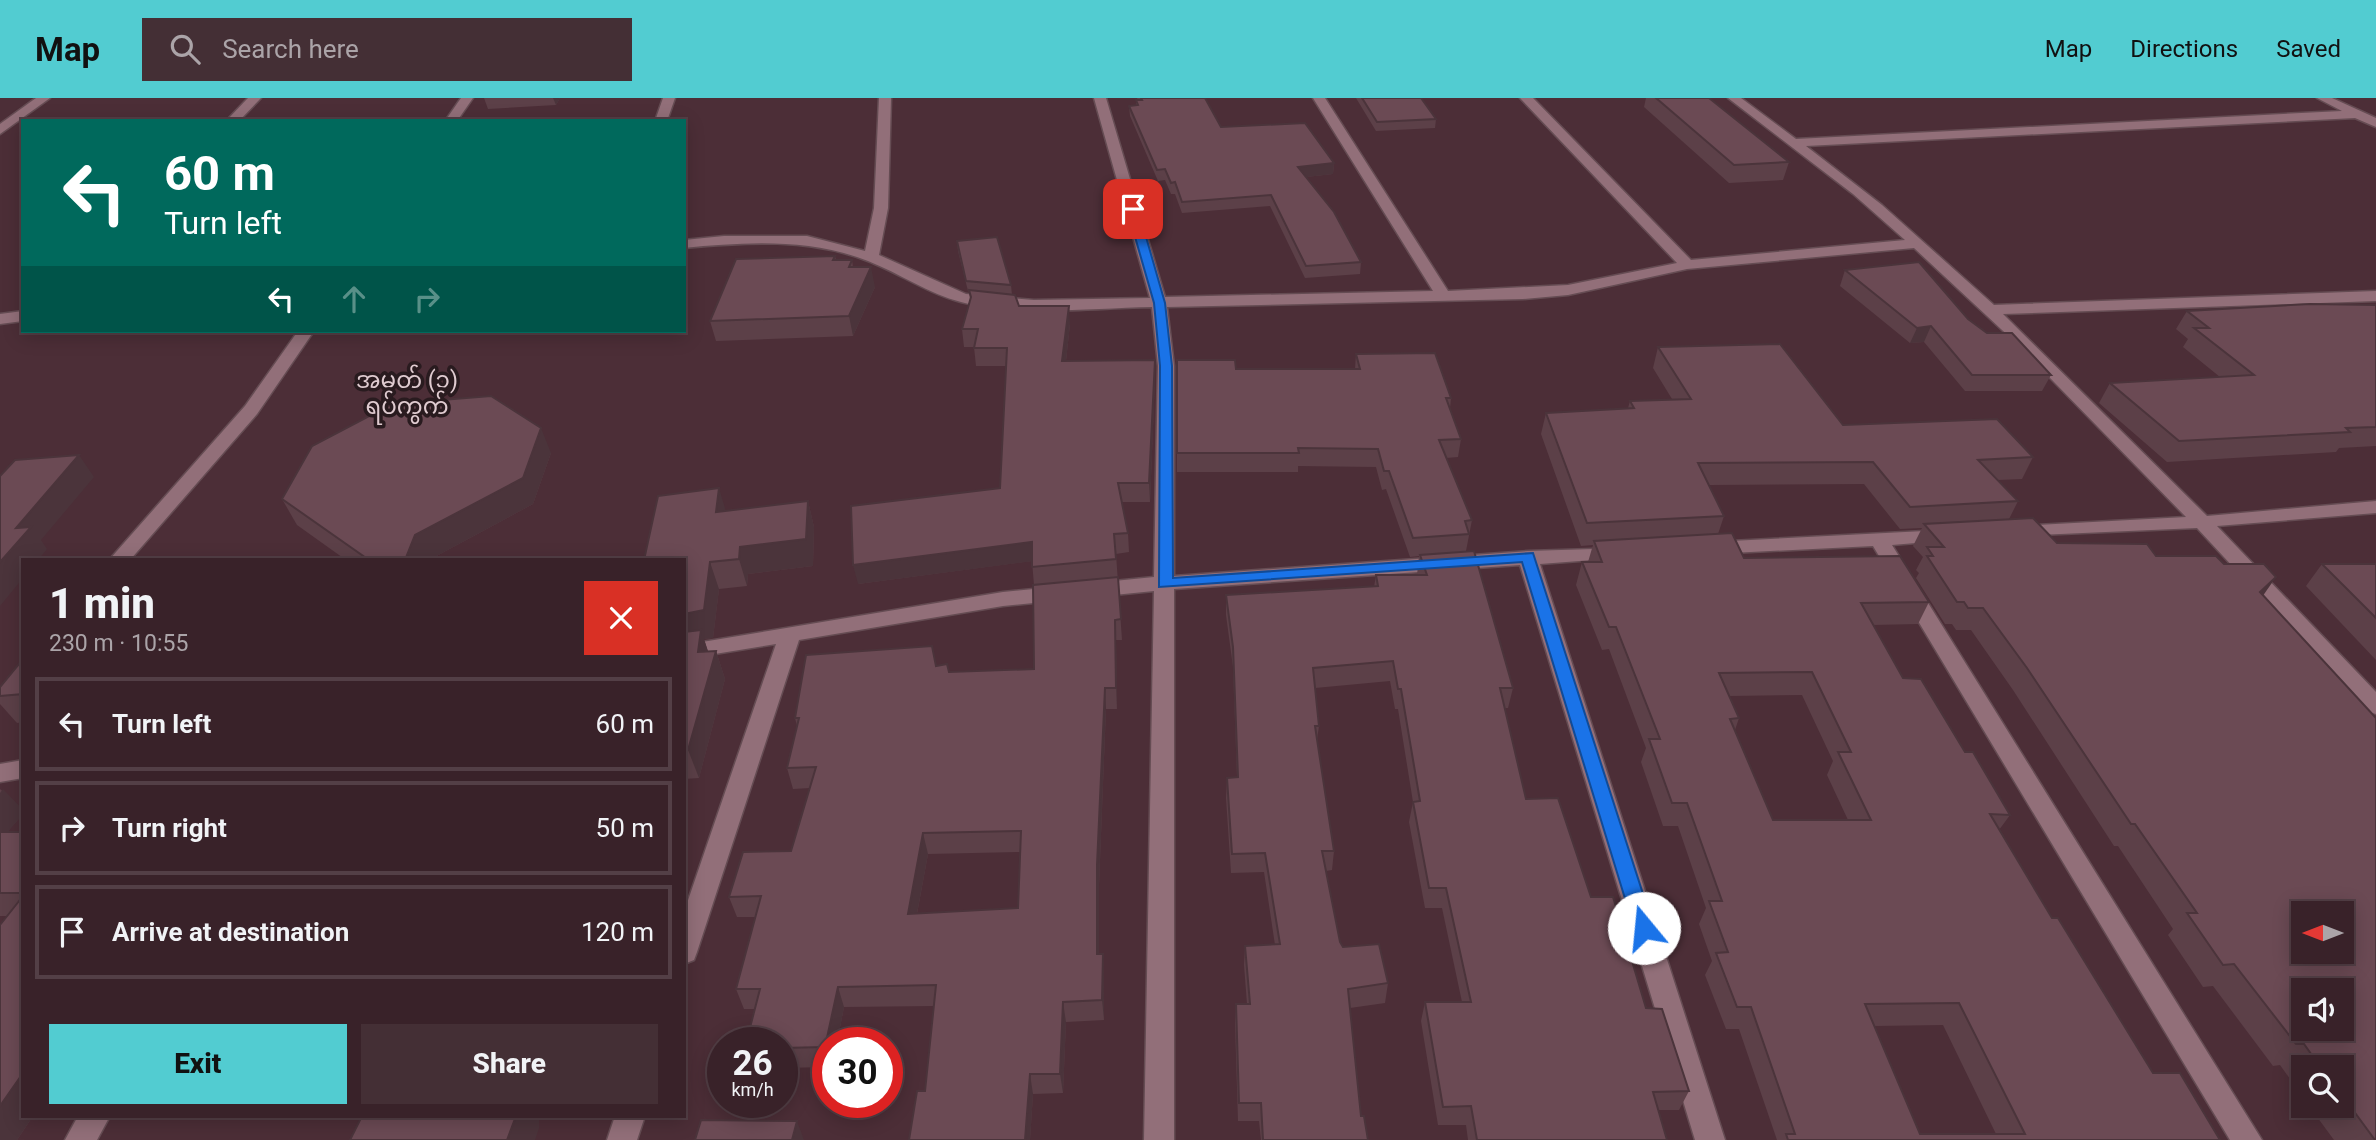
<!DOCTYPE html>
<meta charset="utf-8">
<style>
body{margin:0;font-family:Roboto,"Noto Sans Myanmar",sans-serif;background:#442f35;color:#f1f3f6;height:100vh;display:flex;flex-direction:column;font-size:26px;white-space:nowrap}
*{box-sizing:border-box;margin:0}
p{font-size:23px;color:#aba4a8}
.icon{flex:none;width:38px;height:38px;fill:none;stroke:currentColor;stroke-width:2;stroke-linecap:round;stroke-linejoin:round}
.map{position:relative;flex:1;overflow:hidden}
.sheet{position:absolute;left:21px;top:460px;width:665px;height:560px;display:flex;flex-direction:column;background:#392229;border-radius:0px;box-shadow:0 4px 18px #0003,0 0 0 2px #533f46}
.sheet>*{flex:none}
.top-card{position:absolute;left:21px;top:21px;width:665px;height:214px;border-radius:0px;box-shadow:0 4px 18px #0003,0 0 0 2px #533f46;background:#00695c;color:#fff;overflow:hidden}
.needle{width:46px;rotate:270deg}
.controls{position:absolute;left:2291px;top:803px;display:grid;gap:14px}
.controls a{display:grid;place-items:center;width:63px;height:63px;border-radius:0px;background:#392229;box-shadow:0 4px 18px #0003,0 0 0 2px #533f46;font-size:35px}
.speed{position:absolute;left:707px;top:929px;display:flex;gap:14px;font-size:35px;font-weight:700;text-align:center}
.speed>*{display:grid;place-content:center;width:91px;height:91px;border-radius:50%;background:#392229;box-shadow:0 4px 18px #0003,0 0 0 2px #533f46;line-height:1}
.speed small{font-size:18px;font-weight:400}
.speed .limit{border:10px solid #d22;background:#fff;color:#111}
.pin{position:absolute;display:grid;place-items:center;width:60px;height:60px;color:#fff;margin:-30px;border-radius:14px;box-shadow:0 4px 10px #0006}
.me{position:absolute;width:77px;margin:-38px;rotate:343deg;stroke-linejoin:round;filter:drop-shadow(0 0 5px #0008)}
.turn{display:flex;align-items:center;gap:24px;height:147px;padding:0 28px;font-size:32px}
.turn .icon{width:91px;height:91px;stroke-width:2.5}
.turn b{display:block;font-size:49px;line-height:60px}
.lanes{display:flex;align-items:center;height:66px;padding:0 28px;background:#0003;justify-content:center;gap:35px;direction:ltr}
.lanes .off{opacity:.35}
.round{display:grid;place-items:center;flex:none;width:74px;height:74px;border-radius:0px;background:#442f35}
.summary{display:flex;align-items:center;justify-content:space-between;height:119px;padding:0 28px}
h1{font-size:42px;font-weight:800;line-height:52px}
.button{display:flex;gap:14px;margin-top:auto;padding:14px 28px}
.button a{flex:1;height:80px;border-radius:0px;background:#52ccd1;color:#111;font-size:28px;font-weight:800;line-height:80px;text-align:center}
.button a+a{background:#442f35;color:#f1f3f6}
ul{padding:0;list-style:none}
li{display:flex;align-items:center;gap:21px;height:94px;margin:0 14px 10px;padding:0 14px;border:4px solid #533f46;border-radius:0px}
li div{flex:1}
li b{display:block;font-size:26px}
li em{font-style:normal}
header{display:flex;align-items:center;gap:42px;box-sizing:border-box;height:98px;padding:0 35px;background:#52ccd1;color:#111}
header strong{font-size:33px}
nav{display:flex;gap:38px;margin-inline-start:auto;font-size:24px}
.search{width:490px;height:63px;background:#442f35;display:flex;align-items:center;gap:18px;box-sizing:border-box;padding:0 24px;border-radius:0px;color:#aba4a8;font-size:26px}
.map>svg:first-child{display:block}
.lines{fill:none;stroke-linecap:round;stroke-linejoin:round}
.minor-casing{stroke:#654c53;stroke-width:3}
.minor{fill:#926f79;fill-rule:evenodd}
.wall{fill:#5c4048;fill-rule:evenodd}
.shaded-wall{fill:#4b343b}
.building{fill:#6b4a54;stroke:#4b343b;stroke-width:2;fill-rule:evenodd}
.route{fill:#1a73e8;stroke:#114b97;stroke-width:2}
.labels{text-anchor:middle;stroke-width:7;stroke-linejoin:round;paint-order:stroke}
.quarter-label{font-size:23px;fill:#dfcbd0;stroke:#291b1f}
</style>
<header>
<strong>Map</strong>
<div class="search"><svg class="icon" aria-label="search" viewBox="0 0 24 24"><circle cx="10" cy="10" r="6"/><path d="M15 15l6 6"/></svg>Search here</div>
<nav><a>Map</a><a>Directions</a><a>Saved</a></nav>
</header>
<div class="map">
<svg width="2376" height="1042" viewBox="0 0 2376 1042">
<rect width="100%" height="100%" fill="#4c2e37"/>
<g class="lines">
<defs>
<g id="minor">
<path d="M36 0H50L0 36V26Z"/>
<path d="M248 0H261L239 23H226Z"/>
<path d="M461 0H473L457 23H445Z"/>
<path d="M663 0H675L667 23H655Z"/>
<path d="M879 0H891L888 110 879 157 966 196 1034 202 1150 200 1094 0H1106L1165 199 1433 193 1313 0H1325L1448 193 1568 187 1677 165 1520 0H1533L1691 162 1905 142 1853 96 1728 0H1741L1796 41 2342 13 2317 0H2332L2376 20V29L2355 20 1806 48 1882 107 1994 207 2376 193V203L2003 216 2207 418 2376 403V415L2217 428 2376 594V616L2368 614 2197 430 2012 438 2009 434 2012 430 2019 428 2186 419 2016 245 1914 150 1687 171 1568 197 1523 201 1167 209 1174 268V478L1528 453 1626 450 1629 454 1619 460 1540 466 1725 1042H1695L1520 467 1174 491V1042H1144L1154 493 1003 508 799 542 697 854 694 862 684 866V814L776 546 684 561V547L1003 494 1154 479 1158 268 1152 209C1092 210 1019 219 961 204 929 196 899 175 868 163 810 140 745 144 684 150V142L724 138H807L865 153 874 110Z"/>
<path d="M23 213V223L0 226V216Z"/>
<path d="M298 233H314L257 316 130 462H109L245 308Z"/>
<path d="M1944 432 1951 434 1954 438 1951 442 1892 447 2262 1042H2230L1873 448 1711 456 1701 450 1711 444Z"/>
<path d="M23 662V680L0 684V666Z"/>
<path d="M78 1018H110L97 1042H65Z"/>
<path d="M615 1018H645L637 1042H607Z"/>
</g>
</defs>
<use href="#minor" class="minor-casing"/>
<use href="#minor" class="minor"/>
</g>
<g class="wall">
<path d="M484 0H560L556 7 488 11Z"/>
<path d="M1137 0H1205L1221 29 1334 65 1333 76 1306 79 1361 164 1360 176 1305 180 1270 108 1182 115 1175 96H1171L1165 82 1158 83 1130 18 1129 8 1136 7V2H1138Z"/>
<path d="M1356 0H1421L1436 21 1435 30 1376 33Z"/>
<path d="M1646 0H1709L1789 64 1783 82 1729 85 1644 9Z"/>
<path d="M957 143 1011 187 1012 197 1019 208 1070 226 1066 263 1155 280 1150 404H1122L1128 435 1129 454 1116 456 1122 542H1116L1117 611H1106L1099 788V856L1104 876V922L1066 924 1063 995 1033 996 1030 1042H909L925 993 934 908 844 909 837 945H828V969L782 970V945L755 911H744L736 891 755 819H737L729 799 791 753 810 690 793 691 787 670 797 628 795 620 936 568 949 574 1034 571V487L1032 463 858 486 1000 390 1006 268H976L974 249H964L962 231 970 201 969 194 968 193 958 153ZM1020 754 1018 810 917 816 928 756Z"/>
<path d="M835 158 836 162H852L853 169 875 189 853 238 716 243 710 223Z"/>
<path d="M1845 172 1968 221 1987 235 2051 277 2042 293H1965L1924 244 1910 245 1840 188Z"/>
<path d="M2376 207V348L2339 350 2336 354 2167 364 2099 305 2110 285 2220 279 2183 249 2188 241 2176 231 2187 213Z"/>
<path d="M1658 249 1843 327 2033 359 2022 381 1998 382 2018 403 2009 421 2057 445 2224 466 2263 497 2376 1042H2334L2309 1008H2342V970H2303V999L2280 967 2273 968 2213 888 2203 889 2168 837 2173 831 2118 748H2114L2013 592 1971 532H1956L1952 526H1945L1916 480 1919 475 1916 472 1923 459 1913 448 1922 430 1900 431 1864 386 1709 387 1724 418 1718 436 1744 460 1929 504 1918 526 1873 527 1903 580 1965 654 2010 717 1999 732 2052 820 2153 975 2220 1042H1777L1739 931H1726L1705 877 1712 863 1699 826 1706 810 1678 728H1663L1641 664 1646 650 1609 551 1602 552 1576 487 1582 464H1588L1593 447 1581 448 1541 336 1546 315 1628 310 1630 303 1672 301 1653 270ZM1802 597 1833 663 1827 677 1848 722H1773L1735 632 1739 620 1729 598ZM1943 927 1996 1036H1920L1874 928Z"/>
<path d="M1356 256 1451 300 1450 311 1461 341 1458 359 1446 360 1472 422 1466 453 1513 590 1508 610H1505L1526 701 1591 799 1689 993 1679 1012H1658L1667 1042H1468L1466 1027H1438L1421 923 1425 904H1462L1442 810H1425L1409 724 1413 704 1398 611H1395L1390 583 1315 590 1319 628 1317 642 1334 753 1332 772 1326 773 1340 844 1343 849 1388 885 1385 905 1350 910 1361 1018 1368 1042H1261L1259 1023H1238L1235 925 1236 906H1247L1244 867 1245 848 1275 847 1264 774 1231 775 1226 700 1227 680 1237 679 1233 569 1226 517V497L1374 489 1376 477H1417L1419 458 1410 459 1386 391 1382 392 1376 369 1298 368V374H1177V262L1236 271H1355Z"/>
<path d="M551 355 533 406 429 462H346L297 427 282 401Z"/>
<path d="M808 403 814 429 813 468 748 476 747 488 719 491 713 540 704 541 708 554 716 553 725 581 699 680 684 681V462L726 413Z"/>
<path d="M2322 466H2376V562L2306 488Z"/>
<path d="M23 561V624L17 625 0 606V589Z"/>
<path d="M0 691 23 712V716L7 734H23V1018H33L17 1042H0L7 818H0Z"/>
</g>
<g class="shaded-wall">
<path d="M553 0H560L556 7Z"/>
<path d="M1334 65 1333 76 1298 80V69Z"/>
<path d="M871 169 875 189 853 238 849 218Z"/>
<path d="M1069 208 1070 226 1064 281 1062 263Z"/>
<path d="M1931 228 1924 244 1910 245 1917 230Z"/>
<path d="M1155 262V280L1150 404 1149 385Z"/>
<path d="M541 330 551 355 533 406 429 462H405L415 437Z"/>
<path d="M79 357 94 379 41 442 47 451 38 462H23V480L0 508V464L16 430Z"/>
<path d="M719 390 727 417 716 414Z"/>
<path d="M808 403 814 429 813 468 748 476 747 488 739 461 740 449Z"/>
<path d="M1032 444 1034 463 858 486 853 467Z"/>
<path d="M710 464 719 491 713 540 704 541 710 559 708 582 684 545V516Z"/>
<path d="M2276 479 2260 502V494Z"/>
<path d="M1115 522 1116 542 1117 611 1116 590Z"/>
<path d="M716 553 725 581 699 680 688 652Z"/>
<path d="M1105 590 1106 611 1099 788V876L1097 856V767Z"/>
<path d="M3 691 23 712V716L0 743V695Z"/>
<path d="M923 735 928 756 913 837 908 816Z"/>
<path d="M1103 856 1104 876V922L1102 902Z"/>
<path d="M838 889 844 909 837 945H828V955L825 949Z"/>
<path d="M1063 904 1066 924 1063 995 1060 976Z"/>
<path d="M23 975V1018H33L17 1042H0V1008Z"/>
<path d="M1030 976 1033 996 1030 1042H1025Z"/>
<path d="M516 1018H539V1030L535 1042H507Z"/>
<path d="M797 1023 804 1042H792Z"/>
</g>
<g class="building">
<path d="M1141 0H1205L1221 29 1305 25 1334 65 1298 69 1334 114 1361 164 1306 168 1271 97 1182 104 1175 84 1171 85 1165 71 1157 72 1129 8 1138 7 1136 2H1142Z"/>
<path d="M1362 0H1421L1436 21 1377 24Z"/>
<path d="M1656 0H1709L1789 64 1734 67Z"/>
<path d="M997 139 1011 187 966 183 957 143Z"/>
<path d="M835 158 833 162H852L849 169H871L849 218 710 223 736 161Z"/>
<path d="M1919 164 1968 221 1987 235H2012L2051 277H1972L1931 228 1917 230 1845 172Z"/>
<path d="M969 192 1015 197 1019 208H1069L1062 263 1155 262 1149 385H1118L1128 435 1114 436 1116 461 1032 469V444L853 467 851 408 1000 390 1007 250H974L978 231H962L971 199Z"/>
<path d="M2310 206 2376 207V329L2346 330 2350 334 2179 343 2110 285 2254 277 2194 230H2209L2187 213Z"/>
<path d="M1780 246 1843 327 1997 321 2033 359 1978 362 2018 403 1910 409 1873 364 1698 365 1724 418 1587 425 1546 315 1634 310 1630 303 1691 301 1658 249Z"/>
<path d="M1435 255 1451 300H1446L1461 341 1439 342 1472 422 1465 423 1469 436 1413 440 1389 373H1384L1378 351 1298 350 1299 355H1177V262H1235L1236 271H1360L1356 256Z"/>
<path d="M491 298 541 330 523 380 415 437 405 462H369L282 401 312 348 392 306Z"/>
<path d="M79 357 16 430 31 429 0 464V378L15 362Z"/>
<path d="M719 390 716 414 808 403 806 441 740 449 739 461 710 464 704 512 684 516V462H644L658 398Z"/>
<path d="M2033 420 2057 445 2147 446 2156 458H2216L2224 466H2264L2276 479 2260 494 2376 620V1042H2375L2342 997V970H2321L2304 946H2296L2234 866 2223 867 2187 815H2197L2135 726H2131L2027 570 1983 510H1968L1964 504H1957L1927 458H1933L1927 449H1944L1924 426ZM2303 816H2342V854H2303ZM2303 892H2342V931H2303Z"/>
<path d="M1732 435 1744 460 1900 458 1929 504 1861 505 1903 580 1921 581 1965 654H1973L2010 717 1990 716 2052 820H2058L2153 975H2180L2220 1042H1788L1786 1036H1795L1751 909H1737L1716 855 1728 854 1709 803H1722L1687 705H1672L1649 641H1660L1616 529H1609L1582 464H1602L1594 443ZM1812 574 1851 654H1838L1871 722H1773L1730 621 1739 620 1719 575ZM1959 905 2025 1036H1920L1865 906Z"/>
<path d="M1474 453 1513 590H1500L1526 701 1558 700 1591 799H1613L1646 910 1662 911 1689 993 1653 994 1667 1042H1477L1471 1008 1443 1009 1425 904H1471L1446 790H1429L1413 704 1420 703 1401 591H1398L1393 563 1313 570 1319 628H1315L1334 753H1322L1340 844 1343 849 1379 846 1388 885 1348 891 1361 1018H1364L1368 1042H1263L1261 1005H1239L1236 906H1250L1245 848 1280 846 1265 755 1232 756 1227 680 1238 679 1233 549 1226 497 1378 488 1376 477H1427L1420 457Z"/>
<path d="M2322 466H2376V520Z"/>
<path d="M1118 479 1121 521 1115 522 1116 590H1105L1097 767V856H1103L1102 902 1063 904 1060 976H1030L1025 1042H909L917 993H925L936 887 838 889 825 949 782 950V945H746L760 891H736L761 798 729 799 743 754 791 753 816 669 787 670 799 620H795L806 557 932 548 936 568 947 566 949 574 1034 571 1033 487ZM1021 733 1018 810 908 816 923 735Z"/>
<path d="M701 532 698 554 716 553 688 652 684 653V534Z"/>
<path d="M23 561V596L0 598V589Z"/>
<rect x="0" y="734" width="23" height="61"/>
<path d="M23 798V975L0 1008V827Z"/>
<path d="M362 1018H516L507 1042H350Z"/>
<path d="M701 1022 797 1023 792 1042H695Z"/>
</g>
<path class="route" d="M1133 108 1138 111 1165 205 1172 268 1173 480 1533 455 1654 830 1651 836 1644 838 1637 836 1634 830 1522 464 1159 489 1160 268 1154 205 1127 111Z"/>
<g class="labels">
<g class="quarter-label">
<text x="407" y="290">အမှတ် (၁)<tspan x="407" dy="26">ရပ်ကွက်</tspan></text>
</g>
</g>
</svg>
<div class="controls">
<a><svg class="needle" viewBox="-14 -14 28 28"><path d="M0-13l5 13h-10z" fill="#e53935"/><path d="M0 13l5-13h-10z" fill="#aba4a8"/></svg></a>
<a><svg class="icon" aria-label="sound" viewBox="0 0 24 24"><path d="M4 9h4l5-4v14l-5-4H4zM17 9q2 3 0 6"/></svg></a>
<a><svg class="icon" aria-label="search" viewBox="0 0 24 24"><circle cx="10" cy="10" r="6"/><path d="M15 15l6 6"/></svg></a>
</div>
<div class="speed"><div>26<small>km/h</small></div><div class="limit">30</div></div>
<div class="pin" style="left:1133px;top:111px;background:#d93025"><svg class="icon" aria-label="arrive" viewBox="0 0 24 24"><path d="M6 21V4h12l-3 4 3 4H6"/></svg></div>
<svg class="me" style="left:1644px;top:830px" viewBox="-20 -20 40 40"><circle r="19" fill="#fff"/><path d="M0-13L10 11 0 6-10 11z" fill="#1a73e8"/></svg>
<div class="top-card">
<div class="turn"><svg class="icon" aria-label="left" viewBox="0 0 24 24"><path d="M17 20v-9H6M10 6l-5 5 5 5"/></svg><div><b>60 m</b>Turn left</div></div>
<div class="lanes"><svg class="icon" aria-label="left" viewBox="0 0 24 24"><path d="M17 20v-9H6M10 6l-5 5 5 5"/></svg><svg class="icon off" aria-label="ahead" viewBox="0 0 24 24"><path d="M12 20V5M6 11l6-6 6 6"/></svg><svg class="icon off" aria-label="right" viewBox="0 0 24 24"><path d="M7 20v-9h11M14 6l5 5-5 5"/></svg></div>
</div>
<section class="sheet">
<div class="summary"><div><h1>1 min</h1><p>230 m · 10:55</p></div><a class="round" style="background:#d93025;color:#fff"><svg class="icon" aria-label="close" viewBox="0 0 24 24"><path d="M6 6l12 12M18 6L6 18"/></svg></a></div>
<ul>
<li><svg class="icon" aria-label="left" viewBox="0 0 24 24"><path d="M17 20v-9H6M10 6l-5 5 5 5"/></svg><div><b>Turn left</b></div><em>60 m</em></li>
<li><svg class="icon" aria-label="right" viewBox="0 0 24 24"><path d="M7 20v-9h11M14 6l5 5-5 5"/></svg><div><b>Turn right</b></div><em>50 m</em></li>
<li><svg class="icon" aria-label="arrive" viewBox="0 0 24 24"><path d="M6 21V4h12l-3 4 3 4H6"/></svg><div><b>Arrive at destination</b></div><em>120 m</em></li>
</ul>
<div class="button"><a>Exit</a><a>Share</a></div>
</section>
</div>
